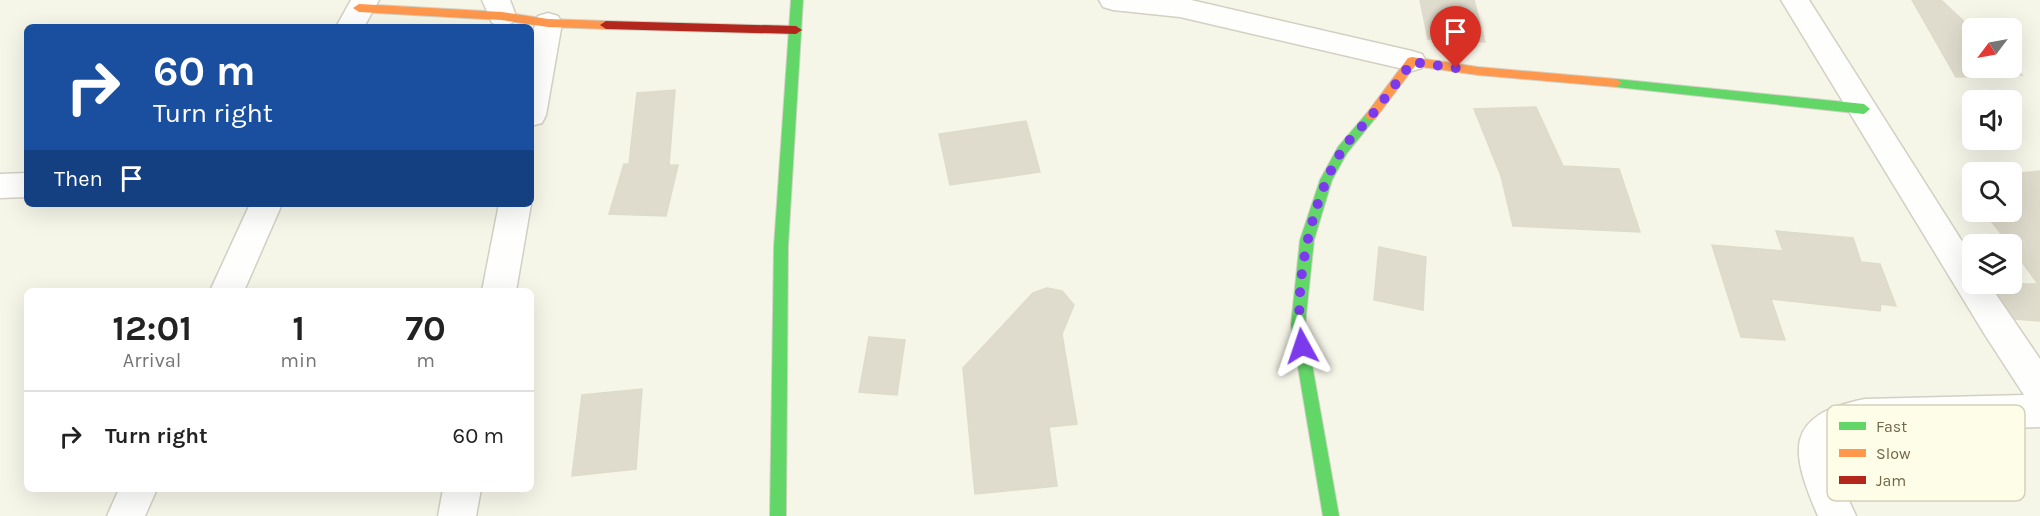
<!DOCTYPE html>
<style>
body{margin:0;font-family:Karla,sans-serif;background:#f6f6f6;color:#222;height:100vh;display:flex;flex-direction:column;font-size:22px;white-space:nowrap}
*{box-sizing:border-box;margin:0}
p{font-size:20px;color:#767676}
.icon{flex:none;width:33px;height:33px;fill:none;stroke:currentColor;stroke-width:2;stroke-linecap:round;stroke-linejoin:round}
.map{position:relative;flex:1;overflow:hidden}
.panel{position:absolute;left:24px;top:288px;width:510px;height:204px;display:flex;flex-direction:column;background:#fff;border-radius:9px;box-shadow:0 6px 24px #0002}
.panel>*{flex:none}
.top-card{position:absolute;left:24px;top:24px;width:510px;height:183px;border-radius:9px;box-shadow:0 6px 24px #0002;background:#1a4fa0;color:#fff;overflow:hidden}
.needle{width:39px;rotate:238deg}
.buttons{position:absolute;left:1962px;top:18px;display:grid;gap:12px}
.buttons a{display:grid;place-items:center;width:60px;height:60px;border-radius:9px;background:#fff;box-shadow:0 6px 24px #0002;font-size:30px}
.pin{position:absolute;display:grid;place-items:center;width:51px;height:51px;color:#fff;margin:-62px -26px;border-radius:50% 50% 50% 0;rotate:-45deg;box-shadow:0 0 6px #0007}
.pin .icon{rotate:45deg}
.me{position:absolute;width:66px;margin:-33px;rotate:355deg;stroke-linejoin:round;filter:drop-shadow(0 0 4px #0008)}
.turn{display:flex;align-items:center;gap:21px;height:126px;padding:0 30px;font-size:27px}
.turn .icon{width:78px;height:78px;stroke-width:2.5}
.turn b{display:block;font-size:42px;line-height:51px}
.then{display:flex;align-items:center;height:57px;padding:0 30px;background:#0003;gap:12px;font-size:22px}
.eta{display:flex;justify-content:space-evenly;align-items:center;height:102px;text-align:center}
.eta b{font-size:36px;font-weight:700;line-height:42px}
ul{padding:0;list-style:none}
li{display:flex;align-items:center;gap:18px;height:90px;padding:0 30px;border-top:2px solid #e0e0e0}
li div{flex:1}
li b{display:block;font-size:22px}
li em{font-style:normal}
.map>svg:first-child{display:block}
.building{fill:#dfdccd;stroke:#dedbca;stroke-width:1.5}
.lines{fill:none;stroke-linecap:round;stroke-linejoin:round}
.street-casing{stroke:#d2d0c3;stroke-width:3}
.fast-casing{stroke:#d3d2c5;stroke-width:2}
.slow-casing{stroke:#d3d2c5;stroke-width:2}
.jam-casing{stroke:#d3d2c5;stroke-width:2}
.street{fill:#fefefc;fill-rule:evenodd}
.fast{fill:#63d668;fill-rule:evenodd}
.slow{fill:#ff974d;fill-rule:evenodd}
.jam{fill:#b3261e;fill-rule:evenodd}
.route{stroke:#7c3aed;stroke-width:10;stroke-dasharray:0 18}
.key{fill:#fefee8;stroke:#d4d1b8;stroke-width:1.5}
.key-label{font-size:16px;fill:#726749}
</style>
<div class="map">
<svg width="2040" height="516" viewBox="0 0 2040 516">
<rect width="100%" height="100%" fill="#f5f5e8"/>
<g class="building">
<path d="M1420 0H1474L1485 42 1428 39Z"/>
<path d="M1912 0H1941L1972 29V68H2012V65L2022 75 1956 77Z"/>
<path d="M675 90 669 165H678L666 216 609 214 624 164H629L637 93Z"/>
<path d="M1536 107 1563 166 1619 169 1640 232 1513 226 1501 176 1474 109Z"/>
<path d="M1026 121 1040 172 950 185 939 134Z"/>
<path d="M2040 171V321L2015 319 1991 284H2038L2012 248V244H2009L1984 212H2012V174Z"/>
<path d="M1776 231 1853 238 1861 262 1880 264 1896 306 1881 304 1880 311 1771 299 1785 340 1741 337 1712 245 1783 251Z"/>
<path d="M1379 247 1426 257 1423 310 1374 300Z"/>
<path d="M1047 288 1062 291 1074 305 1062 334 1077 424 1049 427 1057 486 975 494 963 368 1033 293Z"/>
<path d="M869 337 905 340 897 395 859 392Z"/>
<path d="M642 389 636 469 572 476 582 395Z"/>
</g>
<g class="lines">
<defs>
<g id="street">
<path d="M351 0H379L364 27H336Z"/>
<path d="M482 0H510L516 16 512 23 502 26 492 23Z"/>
<path d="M1099 0H1191L1412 51 1422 54 1426 61 1422 68 1412 71 1180 17 1113 10 1103 7Z"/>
<path d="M1781 0H1809L1972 257V284H1989L2040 359V427L1865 431C1856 433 1840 434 1836 445 1828 463 1849 499 1856 516H1818C1790 451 1783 415 1865 399L2024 395 1985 335Z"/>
<path d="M548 13 558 16 562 23 546 115 542 123 531 126V38L538 16Z"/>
<path d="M27 173V197L0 198V174Z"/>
<path d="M250 204H282L244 291H210Z"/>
<path d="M499 204H531L516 291H482Z"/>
<path d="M119 489H157L145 516H107Z"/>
<path d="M443 489H481L476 516H438Z"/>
</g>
<g id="fast">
<path d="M791 0H803L788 246 786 516H770L774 246Z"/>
<path d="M1616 79 1864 104 1870 109 1864 114 1616 87 1610 83Z"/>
<path d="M1371 111 1377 116 1347 153 1332 180 1314 240 1305 325 1339 516H1323L1291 325 1300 240 1320 180 1338 147 1367 113Z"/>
</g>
<g id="slow">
<path d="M359 4 502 12 548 19 606 21 612 25 606 29 548 27 502 20 359 12 353 8Z"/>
<path d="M1412 57 1478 67 1616 79 1622 83 1616 87 1478 75 1415 66 1375 119H1367L1365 116 1367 113 1408 58Z"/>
</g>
<path id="jam" d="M606 21 796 26 802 30 796 34 606 29 600 25Z"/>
</defs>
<use href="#street" class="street-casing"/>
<use href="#fast" class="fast-casing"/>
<use href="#slow" class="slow-casing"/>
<use href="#jam" class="jam-casing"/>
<use href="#street" class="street"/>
<use href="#fast" class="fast"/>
<use href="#slow" class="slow"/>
<use href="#jam" class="jam"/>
</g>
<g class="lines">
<path class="route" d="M1302 346C1292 289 1311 201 1341 152 1348 140 1359 130 1368 120 1383 101 1398 81 1412 62L1456 68"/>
</g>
<rect x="1827" y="405" width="198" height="96" rx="9" class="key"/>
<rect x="1839" y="422" width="27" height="8" fill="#63d668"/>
<rect x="1839" y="449" width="27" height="8" fill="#ff974d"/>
<rect x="1839" y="476" width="27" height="8" fill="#b3261e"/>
<g class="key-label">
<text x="1876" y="432">Fast</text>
<text x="1876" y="459">Slow</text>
<text x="1876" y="486">Jam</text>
</g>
</svg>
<div class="buttons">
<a><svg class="needle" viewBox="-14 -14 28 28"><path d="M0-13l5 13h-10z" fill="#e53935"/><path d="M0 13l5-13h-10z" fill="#767676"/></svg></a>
<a><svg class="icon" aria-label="sound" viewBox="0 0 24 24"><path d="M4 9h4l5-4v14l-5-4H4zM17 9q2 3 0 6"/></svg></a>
<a><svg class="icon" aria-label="search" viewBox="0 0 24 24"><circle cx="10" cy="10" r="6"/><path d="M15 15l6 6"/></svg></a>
<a><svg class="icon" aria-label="layers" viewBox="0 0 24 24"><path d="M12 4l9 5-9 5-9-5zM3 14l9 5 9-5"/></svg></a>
</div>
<div class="pin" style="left:1456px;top:68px;background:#d93025"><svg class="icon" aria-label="arrive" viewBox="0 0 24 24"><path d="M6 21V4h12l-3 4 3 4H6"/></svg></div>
<svg class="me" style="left:1302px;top:346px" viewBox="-20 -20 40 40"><path d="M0-17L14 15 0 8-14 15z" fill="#7c3aed" stroke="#fff" stroke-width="4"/></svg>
<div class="top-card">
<div class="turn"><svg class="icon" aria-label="right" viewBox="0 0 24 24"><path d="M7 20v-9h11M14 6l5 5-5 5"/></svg><div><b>60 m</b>Turn right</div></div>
<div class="then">Then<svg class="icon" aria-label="arrive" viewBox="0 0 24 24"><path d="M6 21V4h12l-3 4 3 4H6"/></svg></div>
</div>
<section class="panel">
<div class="eta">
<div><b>12:01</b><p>Arrival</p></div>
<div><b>1</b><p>min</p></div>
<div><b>70</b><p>m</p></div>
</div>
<ul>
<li><svg class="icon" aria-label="right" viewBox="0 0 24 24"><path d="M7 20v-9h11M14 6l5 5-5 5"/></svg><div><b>Turn right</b></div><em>60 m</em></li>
</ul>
</section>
</div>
